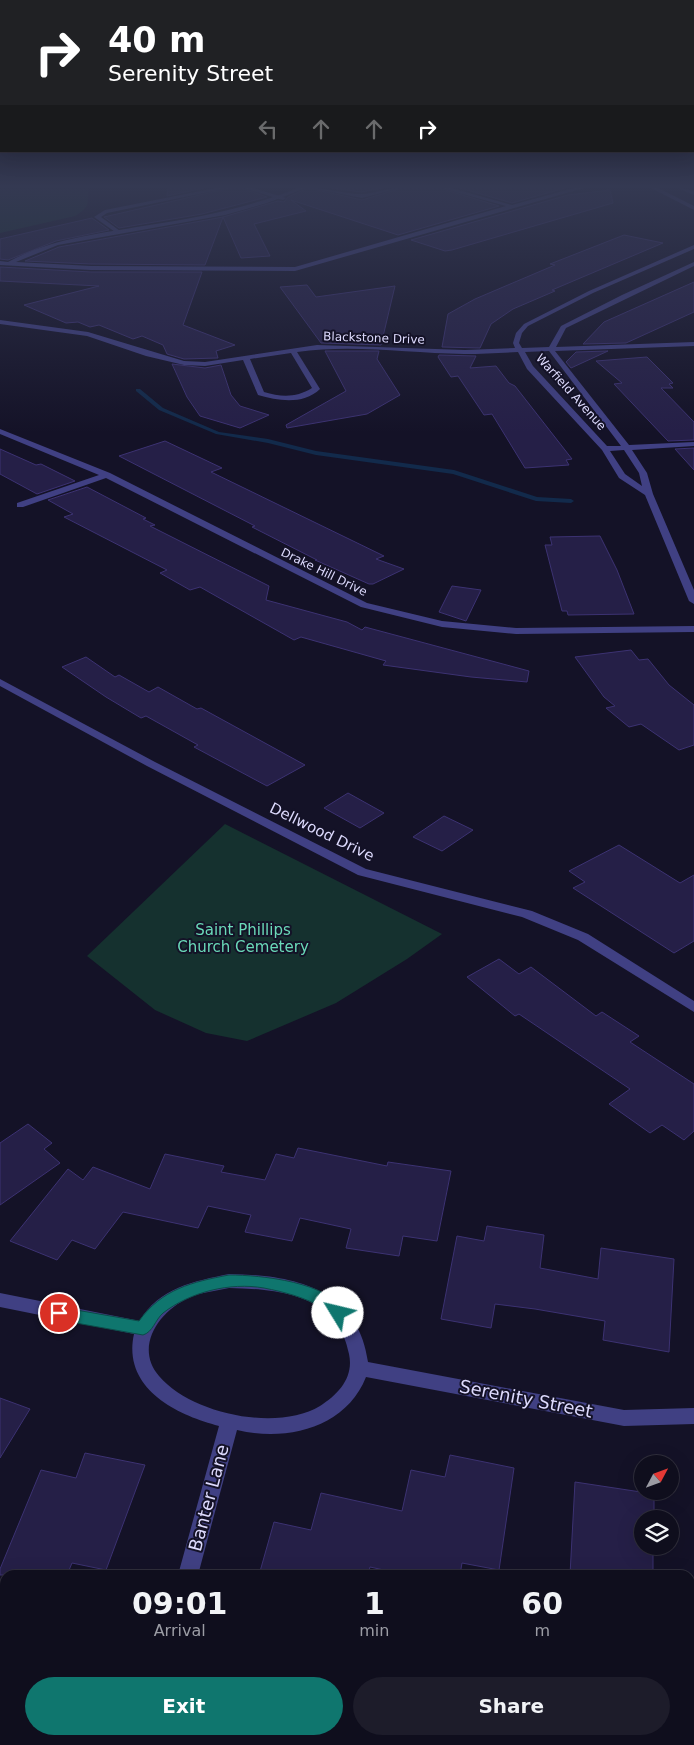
<!DOCTYPE html>
<style>
body{margin:0;font-family:"DejaVu Sans",sans-serif;background:#1d1c2a;color:#f1f3f6;height:100vh;display:flex;flex-direction:column;font-size:19px;white-space:nowrap}
*{box-sizing:border-box;margin:0}
p{font-size:16px;color:#9b9ca4}
.icon{flex:none;width:28px;height:28px;fill:none;stroke:currentColor;stroke-width:2;stroke-linecap:round;stroke-linejoin:round}
.map{position:relative;flex:1;overflow:hidden}
.details{position:absolute;left:0px;top:1570px;width:695px;height:175px;display:flex;flex-direction:column;background:#0f0e1d;border-radius:15px 15px 0 0;box-shadow:0 5px 20px #0002,0 0 0 1px #2f2e3b}
.details>*{flex:none}
.guide{position:absolute;left:0px;top:0px;width:695px;height:152px;box-shadow:0 5px 20px #0002,0 0 0 1px #2f2e3b;background:#202124;color:#fff;overflow:hidden}
.needle{width:32px;rotate:49deg}
.controls{position:absolute;left:634px;top:1455px;display:grid;gap:10px}
.controls a{display:grid;place-items:center;width:45px;height:45px;border-radius:50%;background:#0f0e1d;box-shadow:0 5px 20px #0002,0 0 0 1px #2f2e3b;font-size:25px}
.pin{position:absolute;display:grid;place-items:center;width:42px;height:42px;color:#fff;margin:-21px;border:2px solid #fff;border-radius:50%;box-shadow:0 1px 5px #0007}
.me{position:absolute;width:55px;margin:-28px;rotate:306deg;stroke-linejoin:round;filter:drop-shadow(0 0 4px #0008)}
.turn{display:flex;align-items:center;gap:18px;height:105px;padding:0 25px;font-size:22px}
.turn .icon{width:65px;height:65px;stroke-width:2.5}
.turn b{display:block;font-size:35px;line-height:42px}
.lanes{display:flex;align-items:center;height:48px;padding:0 25px;background:#0003;justify-content:center;gap:25px;direction:ltr}
.lanes .off{opacity:.35}
.eta{display:flex;justify-content:space-evenly;align-items:center;height:85px;text-align:center}
.eta b{font-size:30px;font-weight:600;line-height:35px}
.action{display:flex;gap:10px;margin-top:auto;padding:10px 25px}
.action a{flex:1;height:58px;border-radius:30px;background:#0f766e;color:#fff;font-size:20px;font-weight:600;line-height:58px;text-align:center}
.action a+a{background:#1d1c2a;color:#f1f3f6}
.map>svg:first-child{display:block}
.green{fill:#15312f}
.lines{fill:none;stroke-linecap:round;stroke-linejoin:round}
.stream{fill:#122a4b;fill-rule:evenodd}
.building{fill:#251f47;stroke:#3c3272}
.lane{fill:#404083;fill-rule:evenodd}
.street{fill:#404083;fill-rule:evenodd}
.route{fill:#0f766e;stroke:#0a4d48}
.labels{text-anchor:middle;stroke-width:4;stroke-linejoin:round;paint-order:stroke}
.far-street-label{font-size:12px;fill:#dddafd;stroke:#141227}
.street-label{font-size:15px;fill:#dddafd;stroke:#141227}
.park-label{font-size:15px;fill:#6ad9b8;stroke:#141227}
.near-street-label{font-size:18px;fill:#dddafd;stroke:#141227}
</style>
<div class="map">
<svg width="694" height="1745" viewBox="0 0 694 1745">
<rect width="100%" height="100%" fill="#141227"/>
<g class="green">
<path d="M0 188H89C86 203 92 206 75 216L0 233Z"/>
<path d="M225 824 442 934 407 959 336 1003 247 1041 206 1033 155 1010 87 956Z"/>
</g>
<g class="lines">
<path class="stream" d="M136 389H140L163 408 219 432 268 439 316 451 454 470 537 497 571 499 574 501 571 503 536 501 453 474 316 455 268 443 216 434 159 410 136 391Z"/>
</g>
<g class="building">
<path d="M168 188H204L167 196Z"/>
<path d="M230 188H241L267 197 202 214 119 228 104 217Z"/>
<path d="M308 188 362 200 402 188H439L499 206 398 235 291 200 306 211 254 224 270 256 241 258 223 217 278 201 284 202 288 197Z"/>
<path d="M332 188H383L361 192Z"/>
<path d="M460 188H565L512 203Z"/>
<path d="M610 190 613 203 452 250 445 251 411 240 568 195Z"/>
<path d="M223 217 205 265 91 264 25 261 59 247Z"/>
<path d="M92 218 109 230 56 241 8 260 0 259V239Z"/>
<path d="M624 235 663 243 552 290 555 291 513 309 491 324 480 348 442 347 448 314 475 299 555 265 550 264Z"/>
<path d="M0 267 91 272H202L183 325 235 345 216 351 218 358 184 359 167 354 163 345 142 336 133 339 99 325 90 327 78 322 66 323 24 305 99 286 0 281Z"/>
<path d="M694 282V312L626 343 583 344 604 322Z"/>
<path d="M307 285 316 297 395 286 381 345 321 343 280 287Z"/>
<path d="M325 351H379L377 359 400 395 367 414 287 428 286 425 346 391Z"/>
<path d="M608 351 571 368 566 362 576 352Z"/>
<path d="M439 355 476 356 470 368 496 366 509 383 515 386 572 459 566 460 569 465 525 468 492 414 484 415 458 376 451 377 438 357Z"/>
<path d="M647 357 673 383 669 384 673 388H661L694 422V440L668 441 614 384 622 383 596 361Z"/>
<path d="M172 364 205 368 221 365 231 395 240 406 269 415 240 428 200 416 187 397Z"/>
<path d="M165 441 222 468 211 472 384 556 376 559 404 569 373 584H369L315 560H317L252 527 255 526 119 456Z"/>
<path d="M694 448V470L675 449Z"/>
<path d="M0 449 36 465 41 464 75 481 37 494 0 474Z"/>
<path d="M87 487 146 518 143 519 155 525 150 526 269 586 266 600 347 622 362 630 365 627 529 671 527 682 471 677 383 665 386 661 301 637 294 640 200 587 190 590 160 573 167 570 64 517 73 514 48 500Z"/>
<path d="M600 536 617 570 634 614 568 615 567 611H562L545 545H552L550 537Z"/>
<path d="M452 586 481 590 466 621 439 612Z"/>
<path d="M631 650 639 660 648 659 669 685 694 705V745L679 750 641 724 629 727 606 708 615 706 604 697 575 657Z"/>
<path d="M86 657 115 677 119 675 149 692 158 687 197 709 201 708 305 765 267 786 194 747 198 745 146 716 141 718 106 697 62 667Z"/>
<path d="M348 793 384 813 360 828 324 808Z"/>
<path d="M444 816 473 830 442 851 413 837Z"/>
<path d="M619 845 680 883 694 875V941L674 953 573 888 585 882 569 871Z"/>
<path d="M499 959 519 974 531 967 596 1016 602 1012 639 1036 630 1042 694 1084V1131L684 1140 662 1125 650 1133 609 1104 630 1089 519 1014 515 1016 467 977Z"/>
<path d="M28 1124 52 1143 44 1149 60 1163 0 1205V1143Z"/>
<path d="M298 1148 387 1166 388 1162 451 1171 437 1241 403 1236 399 1256 346 1248 351 1229 300 1218 292 1241 245 1232 251 1215 208 1206 198 1228 123 1212 95 1249 72 1240 57 1260 10 1241 68 1169 83 1180 93 1167 150 1189 165 1154 224 1166 221 1172 265 1180 276 1154 294 1158Z"/>
<path d="M487 1226 544 1235 540 1268 598 1279 601 1248 674 1259 669 1352 603 1340 605 1321 535 1309 495 1304 491 1328 441 1319 457 1236 484 1241Z"/>
<path d="M0 1398 30 1409 0 1458Z"/>
<path d="M85 1453 145 1465 106 1570 72 1563 67 1575H0V1569L41 1470 76 1478Z"/>
<path d="M450 1455 514 1468 499 1570 462 1563 460 1575H407L370 1567 368 1575H259L274 1522 311 1530 321 1493 402 1511 411 1470 445 1477Z"/>
<path d="M575 1482 654 1494V1519H642V1546H653V1575H570Z"/>
</g>
<g class="lines">
<g class="lane">
<path d="M216 188H228L107 213 101 217 120 231 118 234 94 217 105 210Z"/>
<path d="M243 188H253L286 198 283 200Z"/>
</g>
<g class="street">
<path d="M298 188H306L267 203 225 215 58 245 16 262 91 266 295 267 506 206 441 188H451L512 205 574 188H584L295 271 91 270 0 265V261L8 262C50 239 96 234 143 226 196 218 248 208 298 188Z"/>
<path d="M310 188C327 188 344 194 361 194 374 194 387 188 400 188L362 198Z"/>
<path d="M651 188H658L694 206V210Z"/>
<path d="M680 188 694 191V195L680 189Z"/>
<path d="M694 245V249L593 293 528 326 522 333 519 343 522 348 549 347 561 326 622 295 694 262V266L566 328 556 347 694 342V346L555 351 629 445 694 442V446L632 450 647 473 653 494 694 590V604L689 601 645 495 619 478 602 450 527 369 518 352C500 353 482 354 464 354 408 353 352 344 297 352L320 389C303 405 279 401 258 395L243 360 205 366 184 365 146 356 87 336 0 324V320L88 332 184 361 205 362 317 345 465 350 515 348 513 343 516 333 524 324 589 291ZM549 351 621 446H607L533 366 525 352ZM291 353 312 388C296 398 281 397 264 392L250 359ZM624 450 639 473 642 486 625 474 610 451Z"/>
<path d="M0 429 110 473 367 603 442 621 516 628 694 626V632L516 634 442 627 361 607 106 478 23 507H17V503L99 475 0 434Z"/>
<path d="M0 679 155 762 366 869 532 911 588 934 694 1001V1012L578 940 522 917 358 875 147 766 0 686Z"/>
<path d="M229 1274C293 1275 358 1288 368 1362L624 1410 694 1408V1424L624 1426 366 1377C346 1428 286 1442 237 1430L198 1575H178L219 1426C176 1415 122 1388 134 1334L0 1307V1293L140 1321C158 1288 195 1281 229 1274ZM229 1288C280 1289 338 1295 349 1354 354 1377 339 1394 320 1406 277 1432 191 1414 159 1376 134 1347 159 1311 189 1298 201 1292 216 1291 229 1288Z"/>
<path d="M123 1740H145L144 1745H122Z"/>
</g>
</g>
<linearGradient id="sky" x2="0" y2="1"><stop stop-color="#0b0a15"/><stop offset="0.43" stop-color="#343952"/><stop offset="1" stop-color="#343952" stop-opacity="0"/></linearGradient>
<rect width="694" height="433" fill="url(#sky)"/>
<path class="route" d="M229 1275C261 1275 330 1282 346 1313L343 1318C332 1322 330 1313 321 1307 304 1297 284 1292 264 1288 230 1282 190 1292 163 1313 155 1320 153 1332 143 1335L59 1320 54 1318 51 1313 54 1309 59 1307 139 1321C162 1289 192 1282 229 1275Z"/>
<g class="labels">
<g class="far-street-label">
<text transform="translate(374 338) rotate(2)" y="4">Blackstone Drive</text>
<text transform="translate(571 392) rotate(48)" y="4">Warfield Avenue</text>
<text transform="translate(324 572) rotate(26)" y="4">Drake Hill Drive</text>
</g>
<g class="street-label">
<text transform="translate(322 832) rotate(26)" y="5">Dellwood Drive</text>
</g>
<g class="park-label">
<text x="243" y="935">Saint Phillips<tspan x="243" dy="17">Church Cemetery</tspan></text>
</g>
<g class="near-street-label">
<text transform="translate(526 1399) rotate(11)" y="6">Serenity Street</text>
<text transform="translate(209 1498) rotate(-75)" y="6">Banter Lane</text>
</g>
</g>
</svg>
<div class="controls">
<a><svg class="needle" viewBox="-14 -14 28 28"><path d="M0-13l5 13h-10z" fill="#e53935"/><path d="M0 13l5-13h-10z" fill="#9b9ca4"/></svg></a>
<a><svg class="icon" aria-label="layers" viewBox="0 0 24 24"><path d="M12 4l9 5-9 5-9-5zM3 14l9 5 9-5"/></svg></a>
</div>
<div class="pin" style="left:59px;top:1313px;background:#d93025"><svg class="icon" aria-label="arrive" viewBox="0 0 24 24"><path d="M6 21V4h12l-3 4 3 4H6"/></svg></div>
<svg class="me" style="left:338px;top:1313px" viewBox="-20 -20 40 40"><circle r="19" fill="#fff"/><path d="M0-13L10 11 0 6-10 11z" fill="#0f766e"/></svg>
<div class="guide">
<div class="turn"><svg class="icon" aria-label="right" viewBox="0 0 24 24"><path d="M7 20v-9h11M14 6l5 5-5 5"/></svg><div><b>40 m</b>Serenity Street</div></div>
<div class="lanes"><svg class="icon off" aria-label="left" viewBox="0 0 24 24"><path d="M17 20v-9H6M10 6l-5 5 5 5"/></svg><svg class="icon off" aria-label="ahead" viewBox="0 0 24 24"><path d="M12 20V5M6 11l6-6 6 6"/></svg><svg class="icon off" aria-label="ahead" viewBox="0 0 24 24"><path d="M12 20V5M6 11l6-6 6 6"/></svg><svg class="icon" aria-label="right" viewBox="0 0 24 24"><path d="M7 20v-9h11M14 6l5 5-5 5"/></svg></div>
</div>
<section class="details">
<div class="eta">
<div><b>09:01</b><p>Arrival</p></div>
<div><b>1</b><p>min</p></div>
<div><b>60</b><p>m</p></div>
</div>
<div class="action"><a>Exit</a><a>Share</a></div>
</section>
</div>
